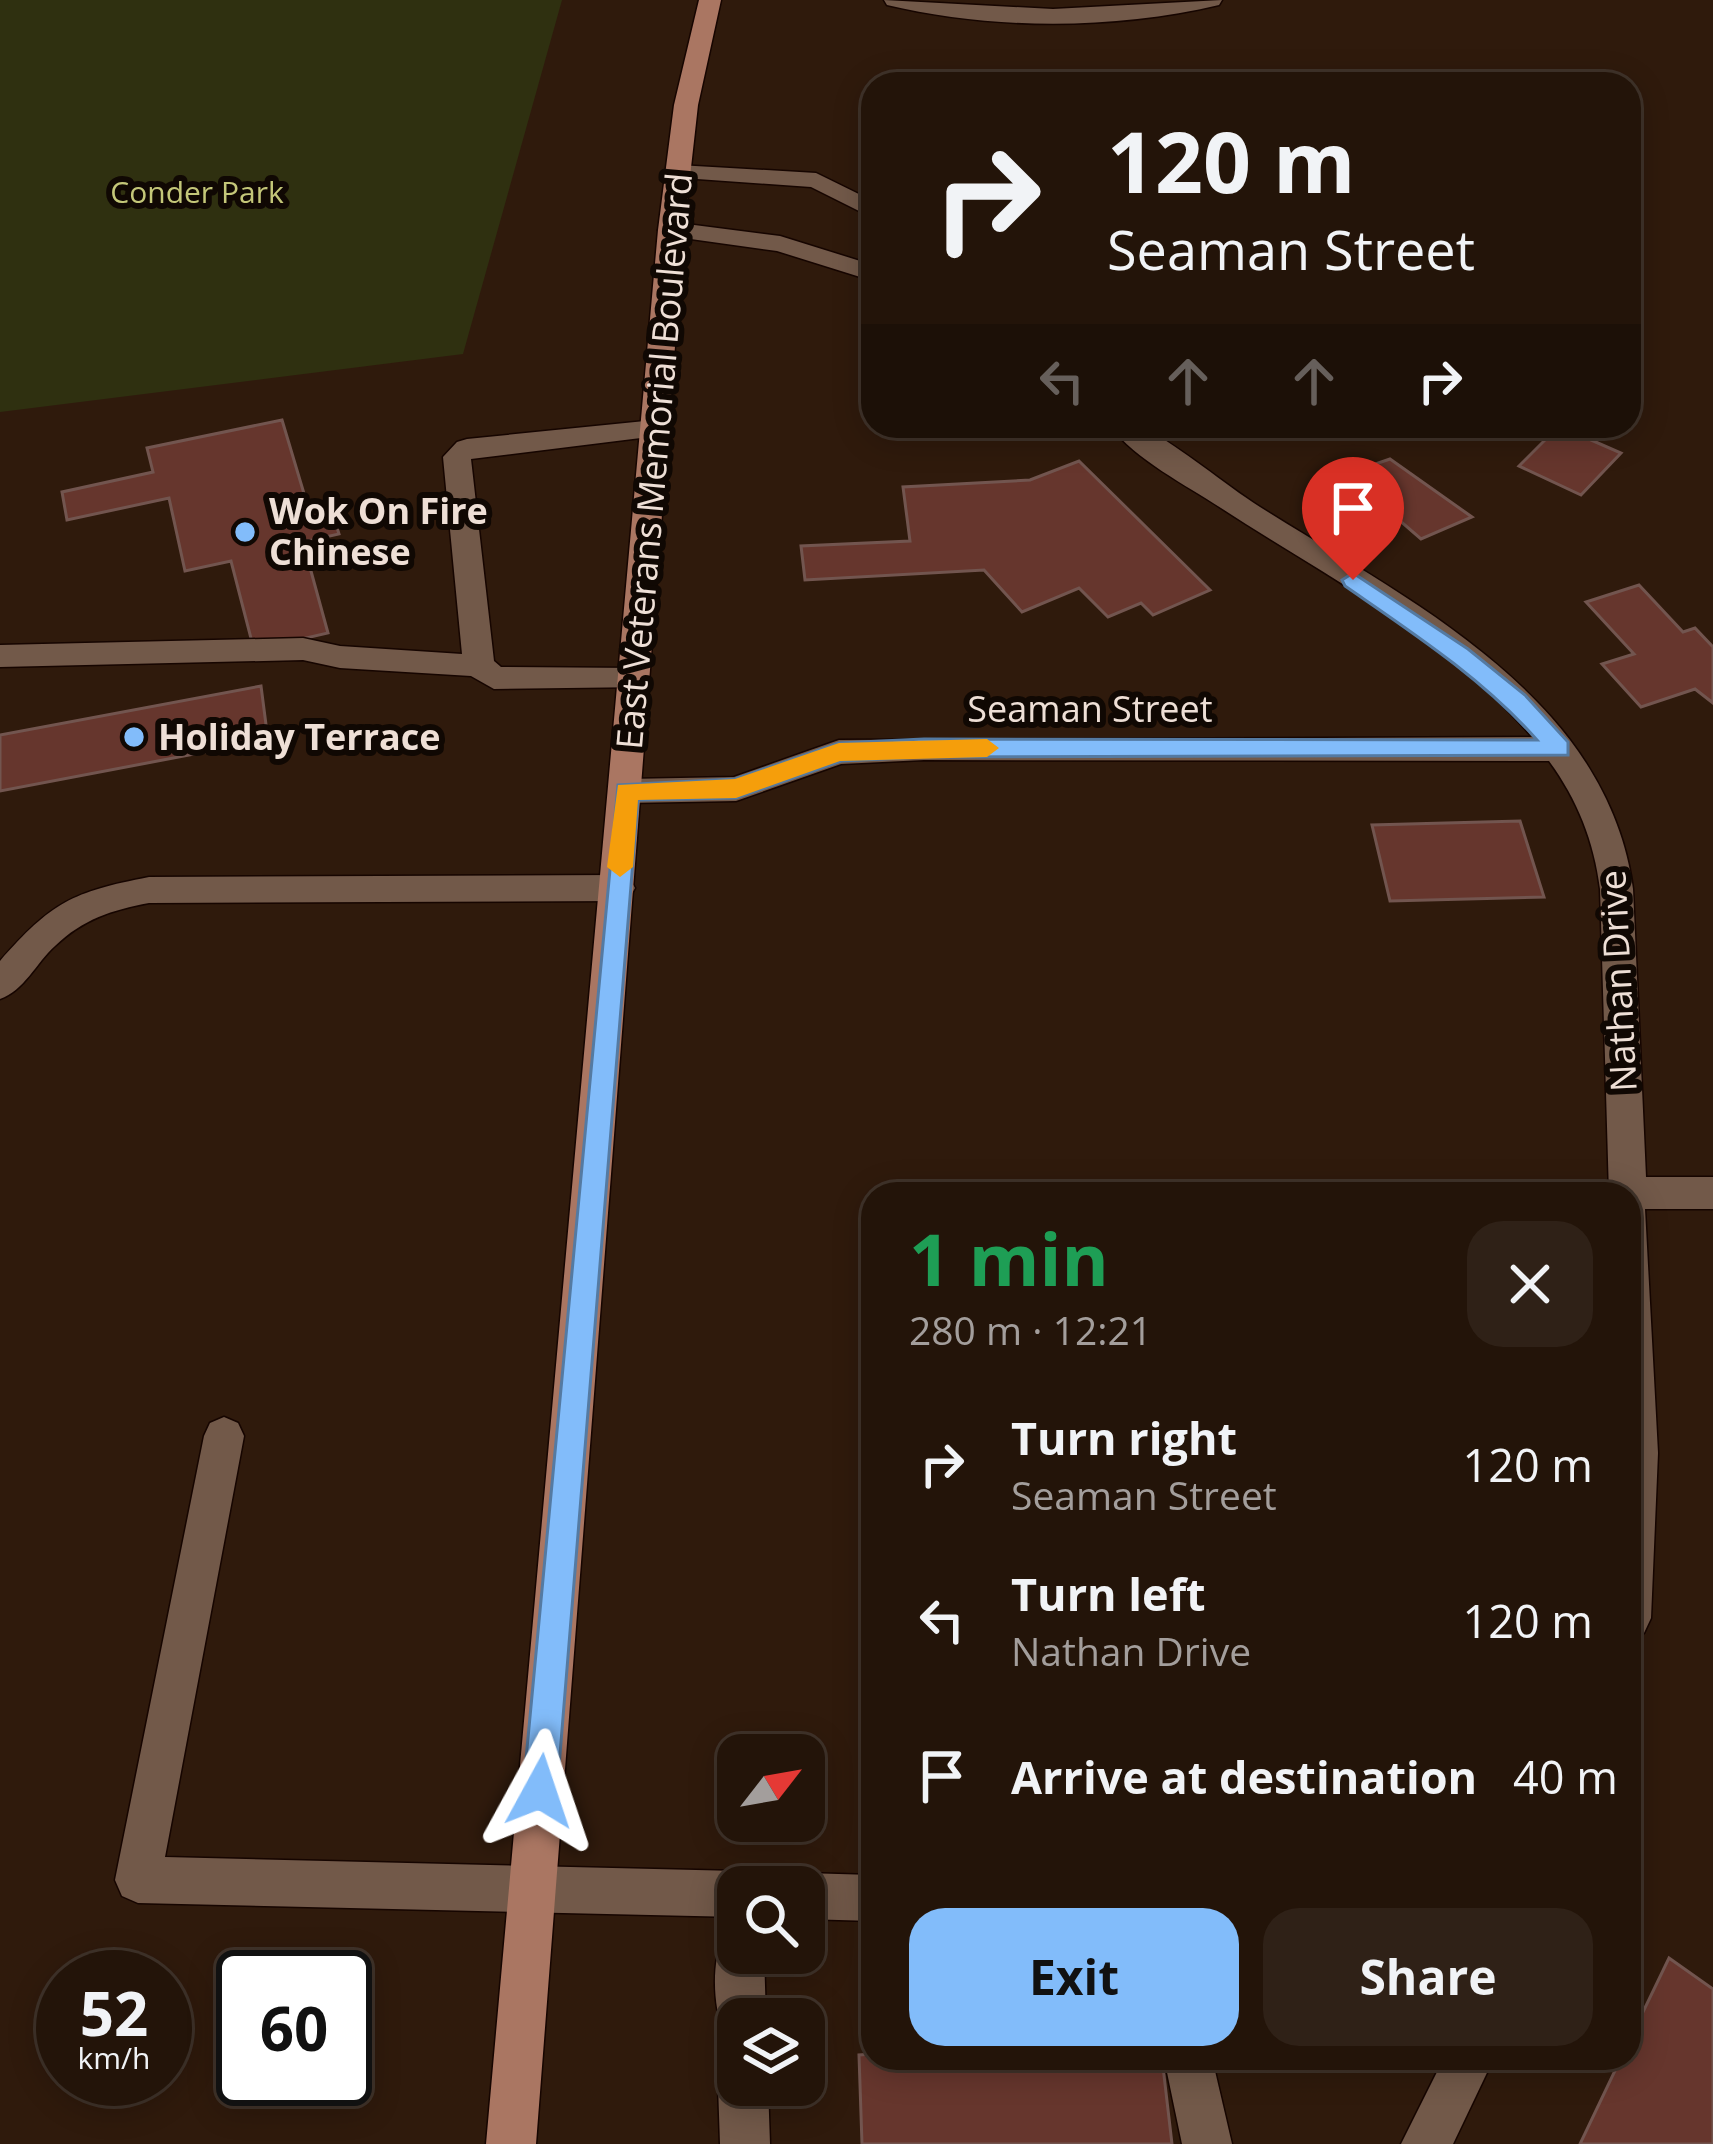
<!DOCTYPE html>
<meta charset="utf-8">
<style>
body{margin:0;font-family:"Open Sans",sans-serif;background:#2f2117;color:#f1f3f6;height:100vh;display:flex;flex-direction:column;font-size:45px;white-space:nowrap}
*{box-sizing:border-box;margin:0}
p{font-size:39px;color:#a39e9c}
.icon{flex:none;width:66px;height:66px;fill:none;stroke:currentColor;stroke-width:2;stroke-linecap:round;stroke-linejoin:round}
.map{position:relative;flex:1;overflow:hidden}
.side{position:absolute;left:861px;top:1182px;width:780px;height:888px;display:flex;flex-direction:column;background:#231409;border-radius:36px;box-shadow:0 6px 30px #0003,0 0 0 3px #40332a}
.side>*{flex:none}
.guide{position:absolute;left:861px;top:72px;width:780px;height:366px;border-radius:36px;box-shadow:0 6px 30px #0003,0 0 0 3px #40332a;background:#231409;color:#f1f3f6;overflow:hidden}
.needle{width:78px;rotate:59deg}
.tools{position:absolute;left:717px;top:1734px;display:grid;gap:24px}
.tools a{display:grid;place-items:center;width:108px;height:108px;border-radius:24px;background:#231409;box-shadow:0 6px 30px #0003,0 0 0 3px #40332a;font-size:60px}
.speed{position:absolute;left:36px;top:1950px;display:flex;gap:24px;font-size:60px;font-weight:700;text-align:center}
.speed>*{display:grid;place-content:center;width:156px;height:156px;border-radius:50%;background:#231409;box-shadow:0 6px 30px #0003,0 0 0 3px #40332a;line-height:1}
.speed small{font-size:30px;font-weight:400}
.speed .limit{border:6px solid #111;border-radius:18px;background:#fff;color:#111}
.pin{position:absolute;display:grid;place-items:center;width:102px;height:102px;color:#fff;margin:-123px -51px;border-radius:50% 50% 50% 0;rotate:-45deg;box-shadow:0 0 12px #0007}
.pin .icon{rotate:45deg}
.me{position:absolute;width:132px;margin:-66px;rotate:5deg;stroke-linejoin:round;filter:drop-shadow(0 0 9px #0008)}
.turn{display:flex;align-items:center;gap:42px;height:252px;padding:0 48px;font-size:54px}
.turn .icon{width:156px;height:156px;stroke-width:2.5}
.turn b{display:block;font-size:84px;line-height:102px}
.lanes{display:flex;align-items:center;height:114px;padding:0 48px;background:#0003;justify-content:center;gap:60px;direction:ltr}
.lanes .off{opacity:.35}
.round{display:grid;place-items:center;flex:none;width:126px;height:126px;border-radius:36px;background:#2f2117}
.headline{display:flex;align-items:center;justify-content:space-between;height:204px;padding:0 48px}
h1{font-size:72px;font-weight:700;line-height:90px;color:#1e9e55}
.action{display:flex;gap:24px;margin-top:auto;padding:24px 48px}
.action a{flex:1;height:138px;border-radius:36px;background:#82bcfa;color:#111;font-size:48px;font-weight:700;line-height:138px;text-align:center}
.action a+a{background:#2f2117;color:#f1f3f6}
ul{padding:0;list-style:none}
li{display:flex;align-items:center;gap:36px;height:156px;padding:0 48px}
li div{flex:1}
li b{display:block;font-size:45px}
li em{font-style:normal}
.map>svg:first-child{display:block}
.green{fill:#2f3010}
.building{fill:#66362d;stroke:#72554f;stroke-width:3}
.lines{fill:none;stroke-linecap:round;stroke-linejoin:round}
.minor-casing{stroke:#160500;stroke-width:3}
.major-casing{stroke:#160500;stroke-width:3}
.minor{fill:#725949;fill-rule:evenodd}
.major{fill:#aa7662;fill-rule:evenodd}
.route{fill:#82bcfa;stroke:#547aa2;stroke-width:3}
.slow{fill:#f59e0b}
.poi-dot{fill:#82bcfa;stroke:#100803;stroke-width:4.5}
.labels{text-anchor:middle;stroke-width:12;stroke-linejoin:round;paint-order:stroke}
.far-park-label{font-size:30px;fill:#c4c779;stroke:#100803}
.street-label{font-size:36px;fill:#eedfd6;stroke:#100803}
.poi-label{font-size:36px;font-weight:bold;fill:#eedfd6;stroke:#100803;text-anchor:start}
</style>
<div class="map">
<svg width="1713" height="2144" viewBox="0 0 1713 2144">
<rect width="100%" height="100%" fill="#2f1a0c"/>
<path class="green" d="M0 0H562L463 354 0 412Z"/>
<g class="building">
<path d="M282 420 308 507 329 502 339 534 303 542 328 633 254 650 231 561 185 571 169 498 67 520 62 492 153 472 147 448Z"/>
<path d="M1559 426 1621 453 1581 495 1519 466Z"/>
<path d="M1390 459 1472 517 1421 539 1346 474Z"/>
<path d="M1079 461 1210 590 1153 615 1141 603 1108 617 1079 588 1022 612 984 570 805 580 801 546 910 541 903 487 1030 480Z"/>
<path d="M1639 585 1683 632 1695 628 1713 647V703L1695 689 1641 707 1602 664 1634 654 1586 602Z"/>
<path d="M261 686 268 740 0 791V735Z"/>
<path d="M1520 821 1544 897 1390 901 1372 825Z"/>
<path d="M1669 1958 1713 1989V2144H1580L1621 2058H1629V2041Z"/>
<path d="M873 2054V2058H1162L1172 2144H862L859 2055Z"/>
</g>
<g class="lines">
<defs>
<g id="minor">
<path d="M884 0 1053 9 1222 0 1219 5C1113 30 993 30 887 5Z"/>
<path d="M678 165 816 173 873 201V218L811 187 669 177 666 172Z"/>
<path d="M671 222 780 236 873 265V281L777 251 662 235 658 230Z"/>
<path d="M655 420 669 429 665 435 471 459 494 661 501 667 635 668 646 671 650 679 646 687 494 689 471 676 340 668 303 660 0 667V645L303 638 340 646 462 654 443 457 457 442 467 439Z"/>
<path d="M1110 426C1122 426 1136 424 1146 429 1182 448 1224 484 1260 507 1360 570 1472 628 1551 717 1594 765 1625 825 1633 889L1646 1177H1713V1209H1645L1658 1453 1651 1618 1644 1633 1629 1639V1194H1609L1600 889C1594 841 1577 799 1549 761L924 760 841 764 736 801 627 803 616 800 611 791 616 782 627 779 734 777 839 740 1532 737C1449 639 1327 577 1221 508 1186 485 1136 460 1110 426Z"/>
<path d="M618 875 630 879 635 888 630 897 618 901 149 903C112 910 83 919 55 946 36 963 24 991 0 999V961C52 902 72 892 149 877Z"/>
<path d="M224 1417 238 1423 244 1436 165 1857 738 1871 754 1878 758 1887H738V1917L138 1903 122 1896 115 1880 204 1436 210 1423Z"/>
<path d="M804 1873 873 1875V1921L804 1919V1887H784L788 1880Z"/>
<path d="M738 1930V1953H764L766 2019H738V2041L725 2036C713 2008 711 1965 723 1936Z"/>
<path d="M1164 2058H1212L1232 2144H1182Z"/>
<path d="M1444 2058H1494L1453 2144H1401Z"/>
<path d="M738 2063V2085H768L770 2144H720L718 2085 726 2068Z"/>
</g>
<path id="major" d="M699 0H721L698 105 684 230 536 2144H486L658 230 674 105Z"/>
</defs>
<use href="#minor" class="minor-casing"/>
<use href="#major" class="major-casing"/>
<use href="#minor" class="minor"/>
<use href="#major" class="major"/>
</g>
<path class="route" d="M1353 573 1468 649 1525 695 1568 742V755L924 757 841 761 736 798 638 800 557 1791 552 1803 540 1808 528 1803 523 1791 618 785 735 779 839 743 924 739 1537 740C1482 678 1413 633 1345 586L1342 580Z"/>
<path class="slow" d="M987 739 999 748 987 757 840 761 736 798 638 800 633 867 620 877 607 867 618 785 735 779 839 743Z"/>
<g class="poi-dot">
<circle cx="245" cy="532" r="12"/>
<circle cx="134" cy="737" r="12"/>
</g>
<g class="labels">
<g class="far-park-label">
<text x="197" y="203">Conder Park</text>
</g>
<g class="street-label">
<text transform="translate(654 461) rotate(-85)" y="13">East Veterans Memorial Boulevard</text>
<text x="1090" y="722">Seaman Street</text>
<text transform="translate(1618 981) rotate(-93)" y="13">Nathan Drive</text>
</g>
<g class="poi-label">
<text x="269" y="524">Wok On Fire<tspan x="269" dy="41">Chinese</tspan></text>
<text x="158" y="750">Holiday Terrace</text>
</g>
</g>
</svg>
<div class="tools">
<a><svg class="needle" viewBox="-14 -14 28 28"><path d="M0-13l5 13h-10z" fill="#e53935"/><path d="M0 13l5-13h-10z" fill="#a39e9c"/></svg></a>
<a><svg class="icon" aria-label="search" viewBox="0 0 24 24"><circle cx="10" cy="10" r="6"/><path d="M15 15l6 6"/></svg></a>
<a><svg class="icon" aria-label="layers" viewBox="0 0 24 24"><path d="M12 4l9 5-9 5-9-5zM3 14l9 5 9-5"/></svg></a>
</div>
<div class="speed"><div>52<small>km/h</small></div><div class="limit">60</div></div>
<div class="pin" style="left:1353px;top:580px;background:#d93025"><svg class="icon" aria-label="arrive" viewBox="0 0 24 24"><path d="M6 21V4h12l-3 4 3 4H6"/></svg></div>
<svg class="me" style="left:540px;top:1791px" viewBox="-20 -20 40 40"><path d="M0-17L14 15 0 8-14 15z" fill="#82bcfa" stroke="#fff" stroke-width="4"/></svg>
<div class="guide">
<div class="turn"><svg class="icon" aria-label="right" viewBox="0 0 24 24"><path d="M7 20v-9h11M14 6l5 5-5 5"/></svg><div><b>120 m</b>Seaman Street</div></div>
<div class="lanes"><svg class="icon off" aria-label="left" viewBox="0 0 24 24"><path d="M17 20v-9H6M10 6l-5 5 5 5"/></svg><svg class="icon off" aria-label="ahead" viewBox="0 0 24 24"><path d="M12 20V5M6 11l6-6 6 6"/></svg><svg class="icon off" aria-label="ahead" viewBox="0 0 24 24"><path d="M12 20V5M6 11l6-6 6 6"/></svg><svg class="icon" aria-label="right" viewBox="0 0 24 24"><path d="M7 20v-9h11M14 6l5 5-5 5"/></svg></div>
</div>
<section class="side">
<div class="headline"><div><h1>1 min</h1><p>280 m · 12:21</p></div><a class="round"><svg class="icon" aria-label="close" viewBox="0 0 24 24"><path d="M6 6l12 12M18 6L6 18"/></svg></a></div>
<ul>
<li><svg class="icon" aria-label="right" viewBox="0 0 24 24"><path d="M7 20v-9h11M14 6l5 5-5 5"/></svg><div><b>Turn right</b><p>Seaman Street</p></div><em>120 m</em></li>
<li><svg class="icon" aria-label="left" viewBox="0 0 24 24"><path d="M17 20v-9H6M10 6l-5 5 5 5"/></svg><div><b>Turn left</b><p>Nathan Drive</p></div><em>120 m</em></li>
<li><svg class="icon" aria-label="arrive" viewBox="0 0 24 24"><path d="M6 21V4h12l-3 4 3 4H6"/></svg><div><b>Arrive at destination</b></div><em>40 m</em></li>
</ul>
<div class="action"><a>Exit</a><a>Share</a></div>
</section>
</div>
